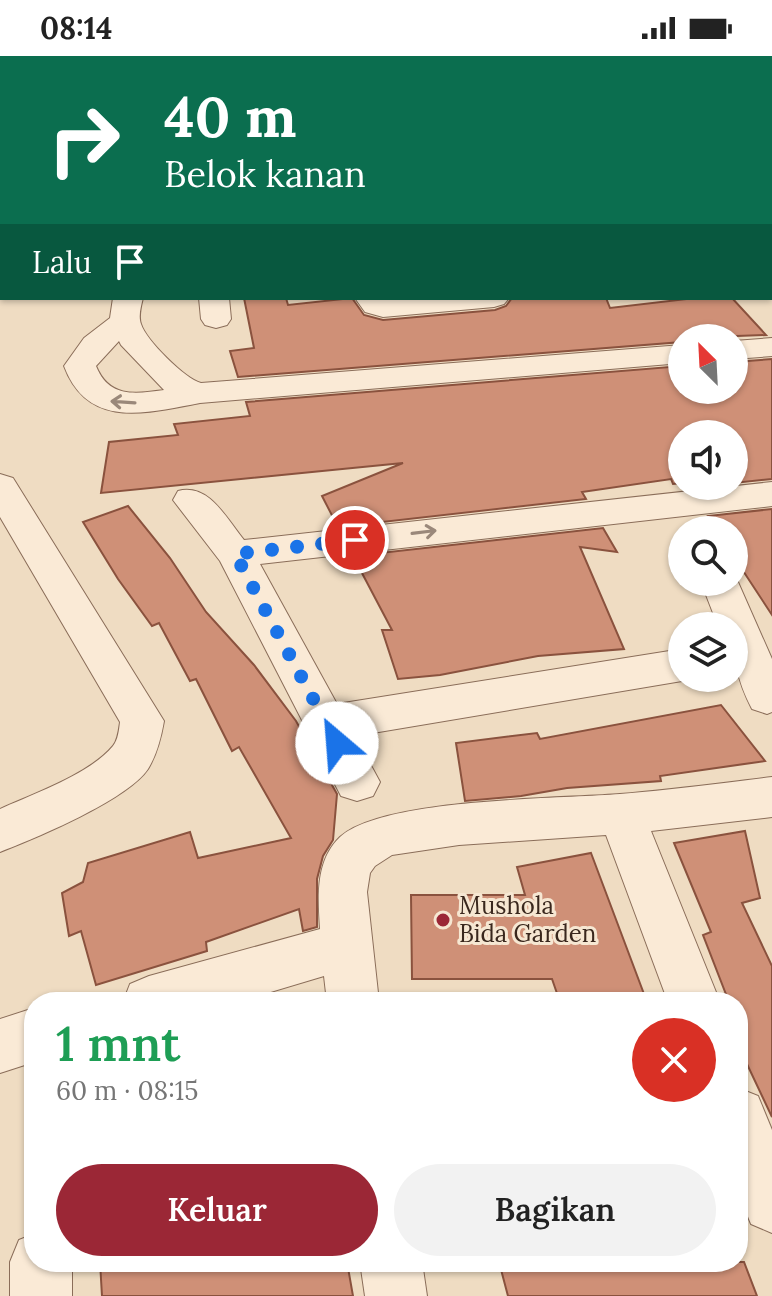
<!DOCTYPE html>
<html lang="id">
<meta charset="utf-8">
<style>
body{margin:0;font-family:Lora,serif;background:#f2f2f2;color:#222;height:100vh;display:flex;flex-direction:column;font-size:30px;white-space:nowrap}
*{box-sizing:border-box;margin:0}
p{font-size:26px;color:#767676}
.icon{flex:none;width:44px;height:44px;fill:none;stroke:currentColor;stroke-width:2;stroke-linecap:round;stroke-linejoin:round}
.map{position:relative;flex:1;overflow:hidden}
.drawer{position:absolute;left:24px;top:936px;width:724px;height:280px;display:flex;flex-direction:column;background:#fff;border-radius:32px;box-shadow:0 2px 6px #0004}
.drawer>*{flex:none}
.banner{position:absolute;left:0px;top:0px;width:772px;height:244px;box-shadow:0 2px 6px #0004;background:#0b6e4f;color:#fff;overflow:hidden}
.needle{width:52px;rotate:336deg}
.buttons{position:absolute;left:668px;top:268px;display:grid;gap:16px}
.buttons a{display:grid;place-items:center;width:80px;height:80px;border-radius:50%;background:#fff;box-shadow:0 2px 6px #0004;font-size:40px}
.pin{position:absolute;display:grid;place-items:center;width:68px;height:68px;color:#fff;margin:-34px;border:4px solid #fff;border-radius:50%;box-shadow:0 2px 8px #0007}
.me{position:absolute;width:88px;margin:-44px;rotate:333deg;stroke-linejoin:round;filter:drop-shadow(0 0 6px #0008)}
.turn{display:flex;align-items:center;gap:28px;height:168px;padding:0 32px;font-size:36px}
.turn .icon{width:104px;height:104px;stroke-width:2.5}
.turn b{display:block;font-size:56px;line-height:68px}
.then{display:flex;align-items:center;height:76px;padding:0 32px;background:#0003;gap:16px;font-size:30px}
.round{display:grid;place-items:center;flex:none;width:84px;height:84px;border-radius:42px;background:#f2f2f2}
.headline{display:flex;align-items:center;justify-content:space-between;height:136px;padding:0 32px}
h1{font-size:48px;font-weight:600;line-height:60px;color:#1e9e55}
.cta{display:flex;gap:16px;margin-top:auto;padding:16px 32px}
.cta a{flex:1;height:92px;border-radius:48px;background:#9b2736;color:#fff;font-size:32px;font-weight:600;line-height:92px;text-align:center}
.cta a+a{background:#f2f2f2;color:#222}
.status{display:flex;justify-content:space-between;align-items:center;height:56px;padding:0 40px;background:#fff;direction:ltr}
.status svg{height:22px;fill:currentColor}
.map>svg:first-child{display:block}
.building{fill:#cf9077;stroke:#8a523e;stroke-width:2}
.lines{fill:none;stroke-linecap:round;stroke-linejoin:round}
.street-casing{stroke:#8a6d59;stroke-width:2}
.street{fill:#faead6;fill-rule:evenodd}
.oneway{stroke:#9a887a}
.route{stroke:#1a73e8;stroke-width:14;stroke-dasharray:0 25.2}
.poi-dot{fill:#9b2736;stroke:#f6e7d2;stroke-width:3}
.labels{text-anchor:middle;stroke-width:6;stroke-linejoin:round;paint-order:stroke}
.poi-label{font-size:24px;fill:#39271d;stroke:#f6e7d2;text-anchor:start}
</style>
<div class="status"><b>08:14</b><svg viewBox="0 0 49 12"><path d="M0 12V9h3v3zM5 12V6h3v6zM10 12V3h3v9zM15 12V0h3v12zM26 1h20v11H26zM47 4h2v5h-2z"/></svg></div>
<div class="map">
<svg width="772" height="1240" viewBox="0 0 772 1240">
<rect width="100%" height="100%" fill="#efdcc2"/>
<g class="building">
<path d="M244 242H286L288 249 352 242 364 259 383 264 495 254 506 250 512 242H606L610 252 695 242H732L766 279 682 282V286L238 321 230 295 254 292Z"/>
<path d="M772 303V423L734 427V378H682V427L673 428 671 423 582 436 586 443 338 471 322 440 403 407 101 437 109 386 178 379 174 368 250 360 246 346 682 310V334H734V306Z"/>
<path d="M128 450 170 502 206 556 254 609 296 665 337 738 333 784 323 800 317 823V871L303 875 299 853 206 886 207 895 96 929 81 875 69 880 62 837 83 826 88 807 190 776 198 802 291 782 239 691 232 695 196 623 190 625 159 567 152 570 118 523 83 466Z"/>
<path d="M772 453V559L734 501V474H716L708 460Z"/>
<path d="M603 472 617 496 580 491 624 593 538 600 440 619 398 623 382 574H392L353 500Z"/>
<path d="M721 649 765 705 660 720 661 725 567 732 521 740 465 745 456 687 537 677 540 683Z"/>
<path d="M745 775 760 842 742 847 772 910V1061L738 989V946H729L703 879 711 876 674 787Z"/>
<path d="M591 797 647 946H560L552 923H412L411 839H525L517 811Z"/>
<path d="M100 1206H347L353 1240H102Z"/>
<path d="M499 1206H744L757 1240H508Z"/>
</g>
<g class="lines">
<defs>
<g id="street">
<rect x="76" y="0" width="22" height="2"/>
<rect x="133" y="0" width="22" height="2"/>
<path d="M289 0H311L288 2Z"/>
<path d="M412 0H434L435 2H413Z"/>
<path d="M597 0H630L595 2Z"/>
<rect x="0" y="8" width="2" height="14"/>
<rect x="0" y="51" width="2" height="14"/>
<path d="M0 127 2 128V145L0 144Z"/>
<path d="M113 242H143C141 250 138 260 141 268 146 284 185 323 201 327L682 289V307L200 347C146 357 88 374 64 310L84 282 110 262ZM119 285 121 289 164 334C134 338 109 342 96 310Z"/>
<path d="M199 242H229L231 263 227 269 216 272 205 269 201 263Z"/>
<path d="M355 242H509L504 248 494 251 383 261 365 256Z"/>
<path d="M772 282V300L734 303V285Z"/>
<path d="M0 418 13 422 164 665C161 682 157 698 148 713 127 744 36 782 0 796V753C33 738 90 718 113 690 118 684 119 674 120 666L0 461Z"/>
<path d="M772 426V450L260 508 337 648 682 593V622H692L682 625 355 680 380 726 373 740 357 745 341 740 220 505 173 444 178 435C209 427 226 462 244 484Z"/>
<path d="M734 517 772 603V656L767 658 752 653C736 622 734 604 734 570H718L701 526H734Z"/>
<path d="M772 721V761L651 775 720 946H668L606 779 459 789 392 799 375 810 370 817 367 836 379 946H327L324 920 237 946H123L130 928 149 920 320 873C318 841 315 805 340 781 382 742 559 743 620 738 671 734 722 727 772 721Z"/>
<path d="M34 952V1006L0 1017V963Z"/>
<path d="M738 1032 758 1040 772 1074V1177L751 1168 738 1136Z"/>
<path d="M34 1178V1206H72V1240H10V1206L19 1184Z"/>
<path d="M360 1206H422L427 1240H365Z"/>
</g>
</defs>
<use href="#street" class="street-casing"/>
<use href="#street" class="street"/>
</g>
<defs><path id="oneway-shaft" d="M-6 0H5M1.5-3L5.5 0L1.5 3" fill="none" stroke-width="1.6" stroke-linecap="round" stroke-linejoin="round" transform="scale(2)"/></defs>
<g class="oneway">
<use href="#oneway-shaft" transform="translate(123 346) rotate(-176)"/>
<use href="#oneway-shaft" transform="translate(424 476) rotate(-7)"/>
</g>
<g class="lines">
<path class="route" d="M337 687 235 498 355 484"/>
</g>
<circle class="poi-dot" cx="443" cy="864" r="8"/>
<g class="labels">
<g class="poi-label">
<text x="459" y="858">Mushola<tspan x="459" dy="28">Bida Garden</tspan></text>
</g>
</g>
</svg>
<div class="buttons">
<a><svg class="needle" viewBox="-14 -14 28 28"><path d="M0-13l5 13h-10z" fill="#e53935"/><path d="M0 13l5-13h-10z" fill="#767676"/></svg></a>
<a><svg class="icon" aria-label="sound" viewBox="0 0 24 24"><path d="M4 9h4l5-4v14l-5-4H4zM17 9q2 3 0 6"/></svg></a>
<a><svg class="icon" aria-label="search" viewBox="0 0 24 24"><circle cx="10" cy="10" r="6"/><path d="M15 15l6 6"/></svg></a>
<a><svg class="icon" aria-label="layers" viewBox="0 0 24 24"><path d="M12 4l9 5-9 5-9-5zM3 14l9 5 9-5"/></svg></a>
</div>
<div class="pin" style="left:355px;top:484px;background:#d93025"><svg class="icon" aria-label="arrive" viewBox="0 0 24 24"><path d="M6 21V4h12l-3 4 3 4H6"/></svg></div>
<svg class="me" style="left:337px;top:687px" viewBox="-20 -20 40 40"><circle r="19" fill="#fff"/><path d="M0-13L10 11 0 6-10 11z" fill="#1a73e8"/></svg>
<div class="banner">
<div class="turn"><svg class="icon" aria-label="right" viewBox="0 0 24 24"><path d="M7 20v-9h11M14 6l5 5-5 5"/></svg><div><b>40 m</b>Belok kanan</div></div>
<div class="then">Lalu<svg class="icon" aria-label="arrive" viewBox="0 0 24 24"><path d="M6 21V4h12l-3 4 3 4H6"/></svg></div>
</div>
<section class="drawer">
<div class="headline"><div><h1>1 mnt</h1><p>60 m · 08:15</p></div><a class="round" style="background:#d93025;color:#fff"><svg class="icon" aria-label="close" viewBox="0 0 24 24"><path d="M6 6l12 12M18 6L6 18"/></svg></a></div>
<div class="cta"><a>Keluar</a><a>Bagikan</a></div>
</section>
</div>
